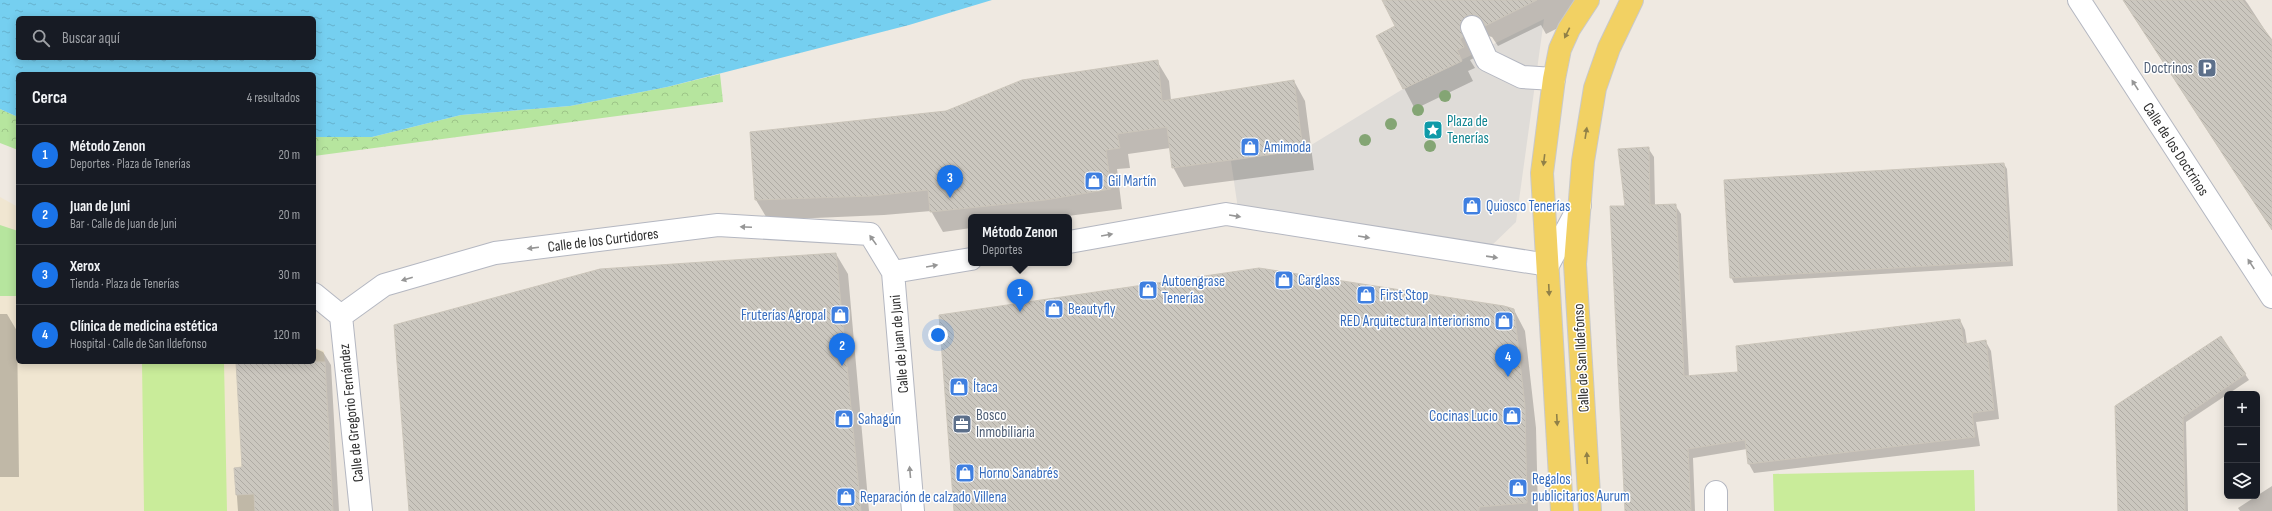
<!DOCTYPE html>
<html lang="es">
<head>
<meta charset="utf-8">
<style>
  body { margin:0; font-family:"Sofia Sans Condensed",sans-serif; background:#20242c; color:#f1f3f6 }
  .controls { position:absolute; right:12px; bottom:12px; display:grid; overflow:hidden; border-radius:6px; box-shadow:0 2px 10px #0003 }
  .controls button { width:36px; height:36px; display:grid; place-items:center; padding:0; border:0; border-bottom:1px solid #363941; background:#171b24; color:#f1f3f6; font:20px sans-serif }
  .you { position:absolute; left:938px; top:335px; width:14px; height:14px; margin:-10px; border:3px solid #fff; border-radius:50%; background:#1a73e8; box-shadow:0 0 0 6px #1a73e833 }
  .badge { display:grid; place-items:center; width:26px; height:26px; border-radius:50%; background:#1a73e8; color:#fff; font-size:13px; font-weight:700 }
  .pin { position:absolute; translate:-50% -33px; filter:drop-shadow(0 1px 2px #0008) }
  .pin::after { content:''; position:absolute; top:21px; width:14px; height:12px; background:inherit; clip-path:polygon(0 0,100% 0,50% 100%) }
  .popup { position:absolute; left:968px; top:214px; width:104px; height:52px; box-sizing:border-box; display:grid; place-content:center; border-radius:6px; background:#171b24; filter:drop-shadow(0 1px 3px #0005); font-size:13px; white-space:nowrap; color:#9ea1a6 }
  .popup b { font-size:15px; color:#f1f3f6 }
  .popup::after { content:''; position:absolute; left:50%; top:100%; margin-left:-8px; border:8px solid transparent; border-top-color:#171b24 }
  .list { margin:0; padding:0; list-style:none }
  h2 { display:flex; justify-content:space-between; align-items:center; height:52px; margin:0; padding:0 16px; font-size:17px }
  h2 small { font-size:13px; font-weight:400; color:#9ea1a6 }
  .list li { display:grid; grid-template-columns:26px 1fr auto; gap:12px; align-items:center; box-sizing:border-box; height:60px; padding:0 16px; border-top:1px solid #363941 }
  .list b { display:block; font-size:15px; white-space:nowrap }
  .list p { margin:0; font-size:13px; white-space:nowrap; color:#9ea1a6 }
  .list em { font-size:13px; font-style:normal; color:#9ea1a6 }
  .icon { flex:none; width:22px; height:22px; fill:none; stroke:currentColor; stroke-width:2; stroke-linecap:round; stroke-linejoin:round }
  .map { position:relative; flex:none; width:2272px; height:511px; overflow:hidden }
  .search { position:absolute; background:#171b24; box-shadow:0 2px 10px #0003; left:16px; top:16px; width:300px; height:44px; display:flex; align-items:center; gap:10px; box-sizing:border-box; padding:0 14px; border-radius:6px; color:#9ea1a6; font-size:15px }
  .panel { position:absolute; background:#171b24; box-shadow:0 2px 10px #0003; left:16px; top:72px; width:300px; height:292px; border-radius:6px }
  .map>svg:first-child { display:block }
  .education { fill:#f0e6d1 }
  .forest { fill:url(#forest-crowns) }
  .garden { fill:#b6e59e }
  .pitch { fill:#c9ec9a }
  .plaza { fill:#dfdcd8 }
  .water { fill:url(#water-ripples); fill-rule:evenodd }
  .shadow { fill:#0003 }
  .building { fill:url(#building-back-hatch); stroke:#cbc5ba }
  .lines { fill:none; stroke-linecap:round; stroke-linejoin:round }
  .minor-casing { stroke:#b4b7c1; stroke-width:24 }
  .major-casing { stroke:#c9c9c9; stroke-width:24 }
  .minor { stroke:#fff; stroke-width:22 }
  .major { stroke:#f2d163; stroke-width:22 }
  .tree { fill:#84a574 }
  .oneway { fill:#908048 }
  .oneway2 { fill:#969696 }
  .labels { text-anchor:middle; stroke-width:3; stroke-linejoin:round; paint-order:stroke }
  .service-label { font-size:15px; fill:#4e5e75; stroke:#fff; text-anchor:end }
  .culture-label { font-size:15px; fill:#0d838f; stroke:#fff; text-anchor:start }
  .shop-label { font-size:15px; fill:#366cbe; stroke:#fff; text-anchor:start }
  .street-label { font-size:15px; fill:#2e2e2e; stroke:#fff }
</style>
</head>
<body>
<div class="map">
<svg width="2272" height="511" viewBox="0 0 2272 511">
  <defs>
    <pattern id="forest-crowns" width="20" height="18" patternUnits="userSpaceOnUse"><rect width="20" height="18" fill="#b6e59e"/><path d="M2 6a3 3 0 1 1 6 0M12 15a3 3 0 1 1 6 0" fill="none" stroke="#9dc588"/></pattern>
    <pattern id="water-ripples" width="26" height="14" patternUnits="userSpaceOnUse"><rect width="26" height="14" fill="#75cff0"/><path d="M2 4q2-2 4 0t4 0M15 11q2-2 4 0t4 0" fill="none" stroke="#66b2ce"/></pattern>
    <pattern id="building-back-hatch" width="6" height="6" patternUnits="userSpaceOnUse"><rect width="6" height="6" fill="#cbc7bf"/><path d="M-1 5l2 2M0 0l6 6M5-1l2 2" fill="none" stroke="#afaba4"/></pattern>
  </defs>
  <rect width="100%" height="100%" fill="#efe9e1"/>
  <path class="education" d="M 0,197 L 18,207 L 18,362 L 314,362 L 314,347 L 324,351 L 333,511 L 0,511 Z"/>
  <path class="forest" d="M 720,74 L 723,102 L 314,156 L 314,137 L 372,137 L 461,115 L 570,106 L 667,87 Z
    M 0,109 L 18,117 L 18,150 L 0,143 Z"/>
  <path class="garden" d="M 0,225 L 18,231 L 18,296 L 0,296 Z"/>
  <path class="pitch" d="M 142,362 L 224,362 L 227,511 L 144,511 Z
    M 1974,470 L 1975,511 L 1774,511 L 1773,474 Z"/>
  <path class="plaza" d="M 1544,19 L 1516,222 L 1489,248 L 1238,209 L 1231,161 L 1303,150 L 1403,89 Z"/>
  <path class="water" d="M 0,0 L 992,0 L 909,25 L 667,87 L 570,106 L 461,115 L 372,137 L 314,137 L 314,74 L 18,74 L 18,117 L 0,109 ZM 18,18 L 314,18 L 314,58 L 18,58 Z"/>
  <path class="shadow" d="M 1383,0 L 1577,0 L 1562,26 L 1546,34 L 1541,25 L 1498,46 L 1492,37 L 1485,35 L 1474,58 L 1470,60 L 1475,68 L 1468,71 L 1473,81 L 1415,109 L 1404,88 L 1396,27 Z
    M 2123,0 L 2245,0 L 2248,4 L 2272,41 L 2272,230 Z
    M 1157,61 L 1169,81 L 1171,100 L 1294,81 L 1305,101 L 1314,170 L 1184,187 L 1173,167 L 1170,148 L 1128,154 L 1130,168 L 1117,169 L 1122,209 L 1060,217 L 971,217 L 971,228 L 943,232 L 931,211 L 884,215 L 768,220 L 756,200 L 751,133 L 946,111 Z
    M 1648,148 L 1654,157 L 1655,205 L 1675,205 L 1681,214 L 1689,377 L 1739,373 L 1960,320 L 1965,330 L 1967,344 L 1986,342 L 1991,351 L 1999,419 L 1976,422 L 1980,446 L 1754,473 L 1749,464 L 1747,449 L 1693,458 L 1695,511 L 1626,511 L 1626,207 Z
    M 2004,164 L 2007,169 L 2013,266 L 1734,283 L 1731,277 Z
    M 836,254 L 848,274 L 869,511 L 410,511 Z
    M 1514,310 L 1525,331 L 1536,428 L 1538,511 L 955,511 Z
    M 0,314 L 7,314 L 17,331 L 19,477 L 0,477 Z
    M 2221,338 L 2249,380 L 2186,422 L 2188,511 L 2119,511 Z
    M 314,348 L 323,352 L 331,365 L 339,511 L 238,511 L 235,469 L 243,468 L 237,362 L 314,362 Z
    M 2272,486 L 2272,511 L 2240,511 L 2238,508 Z"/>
  <path class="building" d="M 1382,0 L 1537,0 L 1485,26 L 1479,17 L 1473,15 L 1466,16 L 1462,20 L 1460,26 L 1463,37 L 1460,39 L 1464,47 L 1457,50 L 1462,61 L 1403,89 L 1376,36 L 1395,26 Z
    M 2123,0 L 2242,0 L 2272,40 L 2272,230 Z
    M 1158,60 L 1162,101 L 1294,80 L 1303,150 L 1172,168 L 1167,127 L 1117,134 L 1120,148 L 1106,150 L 1111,189 L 1045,200 L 930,212 L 928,190 L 872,196 L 755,200 L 750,132 L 946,111 L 1022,80 Z
    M 1649,147 L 1650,205 L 1676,204 L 1684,376 L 1738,372 L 1736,346 L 1960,319 L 1964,344 L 1986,340 L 1994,410 L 1972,413 L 1975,437 L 1748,464 L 1745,440 L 1688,449 L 1691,511 L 1625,511 L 1610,206 L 1625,206 L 1618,149 Z
    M 2004,163 L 2010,261 L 1730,278 L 1724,180 Z
    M 836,253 L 861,511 L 409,511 L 394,325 L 600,269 Z
    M 1259,268 L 1504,306 L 1514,309 L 1525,406 L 1527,503 L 1479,507 L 1479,511 L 954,511 L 939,315 Z
    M 2221,336 L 2246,374 L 2183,417 L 2185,511 L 2118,511 L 2115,406 Z
    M 236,362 L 325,362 L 333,511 L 255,511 L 254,494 L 236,495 L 234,468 L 242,467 Z"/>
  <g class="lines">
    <defs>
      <path id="minor" d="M 2079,0 L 2272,297
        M 1472,27 L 1487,60 L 1522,77 L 1554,79
        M 1069,242 L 1226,214 L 1548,265 L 1580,205
        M 893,272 L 971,259
        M 314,294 L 341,316
        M 341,316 L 384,285 L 495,253 L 718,225 L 870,234 L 893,272 L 913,511
        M 341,316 L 361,511
        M 1716,492 L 1716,511"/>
      <path id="major" d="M 1562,511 L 1542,173 L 1554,79 L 1560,49 L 1569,29 L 1588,0
        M 1590,511 L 1575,264 L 1583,161 L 1595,88 L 1609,48 L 1632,0"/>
    </defs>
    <use href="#minor" class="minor-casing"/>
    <use href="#major" class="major-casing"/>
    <use href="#minor" class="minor"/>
    <use href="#major" class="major"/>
  </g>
  <g class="tree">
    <circle cx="1445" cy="96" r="6"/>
    <circle cx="1418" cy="110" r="6"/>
    <circle cx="1391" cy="124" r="6"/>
    <circle cx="1365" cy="140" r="6"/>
    <circle cx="1430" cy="146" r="6"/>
  </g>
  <defs><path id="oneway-solid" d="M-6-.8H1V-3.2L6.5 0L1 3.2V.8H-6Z"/></defs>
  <g class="oneway">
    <use href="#oneway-solid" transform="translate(1567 33) rotate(116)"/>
    <use href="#oneway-solid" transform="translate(1586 133) rotate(-81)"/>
    <use href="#oneway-solid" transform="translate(1544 160) rotate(97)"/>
    <use href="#oneway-solid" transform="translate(1549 290) rotate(87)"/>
    <use href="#oneway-solid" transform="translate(1557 420) rotate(87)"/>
    <use href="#oneway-solid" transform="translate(1587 458) rotate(-93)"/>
  </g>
  <g class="oneway2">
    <use href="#oneway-solid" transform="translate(2135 85) rotate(-123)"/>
    <use href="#oneway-solid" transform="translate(1235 216) rotate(9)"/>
    <use href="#oneway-solid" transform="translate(746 227) rotate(-177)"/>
    <use href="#oneway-solid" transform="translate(1107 235) rotate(-10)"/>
    <use href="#oneway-solid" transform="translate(1364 237) rotate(9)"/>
    <use href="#oneway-solid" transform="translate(873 240) rotate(-125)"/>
    <use href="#oneway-solid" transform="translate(533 248) rotate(173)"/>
    <use href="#oneway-solid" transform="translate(1492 257) rotate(8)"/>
    <use href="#oneway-solid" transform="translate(2251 264) rotate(-123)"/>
    <use href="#oneway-solid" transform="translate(932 266) rotate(-10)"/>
    <use href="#oneway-solid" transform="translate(407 279) rotate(164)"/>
    <use href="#oneway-solid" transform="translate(910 472) rotate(-95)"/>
  </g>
  <defs>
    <symbol id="parking-square" viewBox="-11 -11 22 22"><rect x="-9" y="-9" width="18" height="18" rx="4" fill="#5c6f8a" stroke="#fff"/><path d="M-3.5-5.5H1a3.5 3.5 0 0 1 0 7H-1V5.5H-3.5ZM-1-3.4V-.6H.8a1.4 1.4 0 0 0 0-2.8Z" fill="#fff"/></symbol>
    <symbol id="sight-square" viewBox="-11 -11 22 22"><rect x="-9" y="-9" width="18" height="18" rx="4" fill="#0f9aa8" stroke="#fff"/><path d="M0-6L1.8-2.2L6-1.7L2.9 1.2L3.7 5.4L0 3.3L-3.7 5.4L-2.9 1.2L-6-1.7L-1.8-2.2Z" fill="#fff"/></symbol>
    <symbol id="shop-square" viewBox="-11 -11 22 22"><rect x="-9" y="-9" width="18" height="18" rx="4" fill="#3f7fe0" stroke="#fff"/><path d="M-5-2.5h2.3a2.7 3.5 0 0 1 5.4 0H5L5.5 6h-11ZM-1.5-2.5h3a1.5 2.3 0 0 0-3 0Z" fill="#fff"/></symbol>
    <symbol id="office-square" viewBox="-11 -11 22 22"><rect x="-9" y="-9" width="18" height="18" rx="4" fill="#5c6f8a" stroke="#fff"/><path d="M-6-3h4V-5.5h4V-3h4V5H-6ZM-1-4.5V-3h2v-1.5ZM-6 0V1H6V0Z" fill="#fff"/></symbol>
  </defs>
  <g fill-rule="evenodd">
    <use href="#parking-square" x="2196" y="57" width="22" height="22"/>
    <use href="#sight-square" x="1422" y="119" width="22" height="22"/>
    <use href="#shop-square" x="1239" y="136" width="22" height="22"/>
    <use href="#shop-square" x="1083" y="170" width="22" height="22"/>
    <use href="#shop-square" x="1461" y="195" width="22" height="22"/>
    <use href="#shop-square" x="1273" y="269" width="22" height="22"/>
    <use href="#shop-square" x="1137" y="279" width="22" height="22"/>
    <use href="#shop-square" x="1355" y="284" width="22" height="22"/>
    <use href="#shop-square" x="1043" y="298" width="22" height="22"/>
    <use href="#shop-square" x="829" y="304" width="22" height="22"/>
    <use href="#shop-square" x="1493" y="310" width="22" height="22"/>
    <use href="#shop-square" x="948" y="376" width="22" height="22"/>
    <use href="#shop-square" x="1501" y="405" width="22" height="22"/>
    <use href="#shop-square" x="833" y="408" width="22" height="22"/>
    <use href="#office-square" x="951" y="413" width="22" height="22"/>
    <use href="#shop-square" x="954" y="462" width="22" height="22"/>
    <use href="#shop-square" x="1507" y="477" width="22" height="22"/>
    <use href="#shop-square" x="835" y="486" width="22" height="22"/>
  </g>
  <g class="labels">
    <g class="service-label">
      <text x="2193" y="73">Doctrinos</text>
      <text x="976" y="420" text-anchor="start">Bosco<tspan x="976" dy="17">Inmobiliaria</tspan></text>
    </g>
    <g class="culture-label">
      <text x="1447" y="126">Plaza de<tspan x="1447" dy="17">Tenerías</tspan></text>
    </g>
    <g class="shop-label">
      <text x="1264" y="152">Amimoda</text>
      <text x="1108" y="186">Gil Martín</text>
      <text x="1486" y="211">Quiosco Tenerías</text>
      <text x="1298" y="285">Carglass</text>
      <text x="1162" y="286">Autoengrase<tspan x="1162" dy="17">Tenerías</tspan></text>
      <text x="1380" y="300">First Stop</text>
      <text x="1068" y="314">Beautyfly</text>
      <text x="826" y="320" text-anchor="end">Fruterías Agropal</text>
      <text x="1490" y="326" text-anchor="end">RED Arquitectura Interiorismo</text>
      <text x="973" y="392">Ítaca</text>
      <text x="1498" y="421" text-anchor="end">Cocinas Lucio</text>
      <text x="858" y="424">Sahagún</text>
      <text x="979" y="478">Horno Sanabrés</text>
      <text x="1532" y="484">Regalos<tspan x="1532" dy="17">publicitarios Aurum</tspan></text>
      <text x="860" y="502">Reparación de calzado Villena</text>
    </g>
    <g class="street-label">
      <text transform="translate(2176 149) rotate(57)" y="5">Calle de los Doctrinos</text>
      <text transform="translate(603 240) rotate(-7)" y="5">Calle de los Curtidores</text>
      <text transform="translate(899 344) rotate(-95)" y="5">Calle de Juan de Juni</text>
      <text transform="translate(1581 358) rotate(-93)" y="5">Calle de San Ildefonso</text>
      <text transform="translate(351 413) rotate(-96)" y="5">Calle de Gregorio Fernández</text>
    </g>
  </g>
</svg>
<div class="controls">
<button>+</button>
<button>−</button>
<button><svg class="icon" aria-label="layers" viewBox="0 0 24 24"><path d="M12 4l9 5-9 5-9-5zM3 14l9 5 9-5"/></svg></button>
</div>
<div class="you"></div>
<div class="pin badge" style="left:1020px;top:312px">1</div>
<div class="popup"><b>Método Zenon</b>Deportes</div>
<div class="pin badge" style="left:842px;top:366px">2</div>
<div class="pin badge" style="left:950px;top:198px">3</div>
<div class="pin badge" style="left:1508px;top:377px">4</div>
<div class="search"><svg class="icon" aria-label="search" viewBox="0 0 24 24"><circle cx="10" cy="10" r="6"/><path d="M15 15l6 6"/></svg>Buscar aquí</div>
<section class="panel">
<h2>Cerca<small>4 resultados</small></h2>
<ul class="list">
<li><span class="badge">1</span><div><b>Método Zenon</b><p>Deportes · Plaza de Tenerías</p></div><em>20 m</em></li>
<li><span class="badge">2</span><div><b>Juan de Juni</b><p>Bar · Calle de Juan de Juni</p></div><em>20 m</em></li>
<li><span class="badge">3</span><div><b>Xerox</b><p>Tienda · Plaza de Tenerías</p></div><em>30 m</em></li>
<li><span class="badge">4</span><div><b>Clínica de medicina estética</b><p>Hospital · Calle de San Ildefonso</p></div><em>120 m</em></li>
</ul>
</section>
</div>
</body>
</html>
